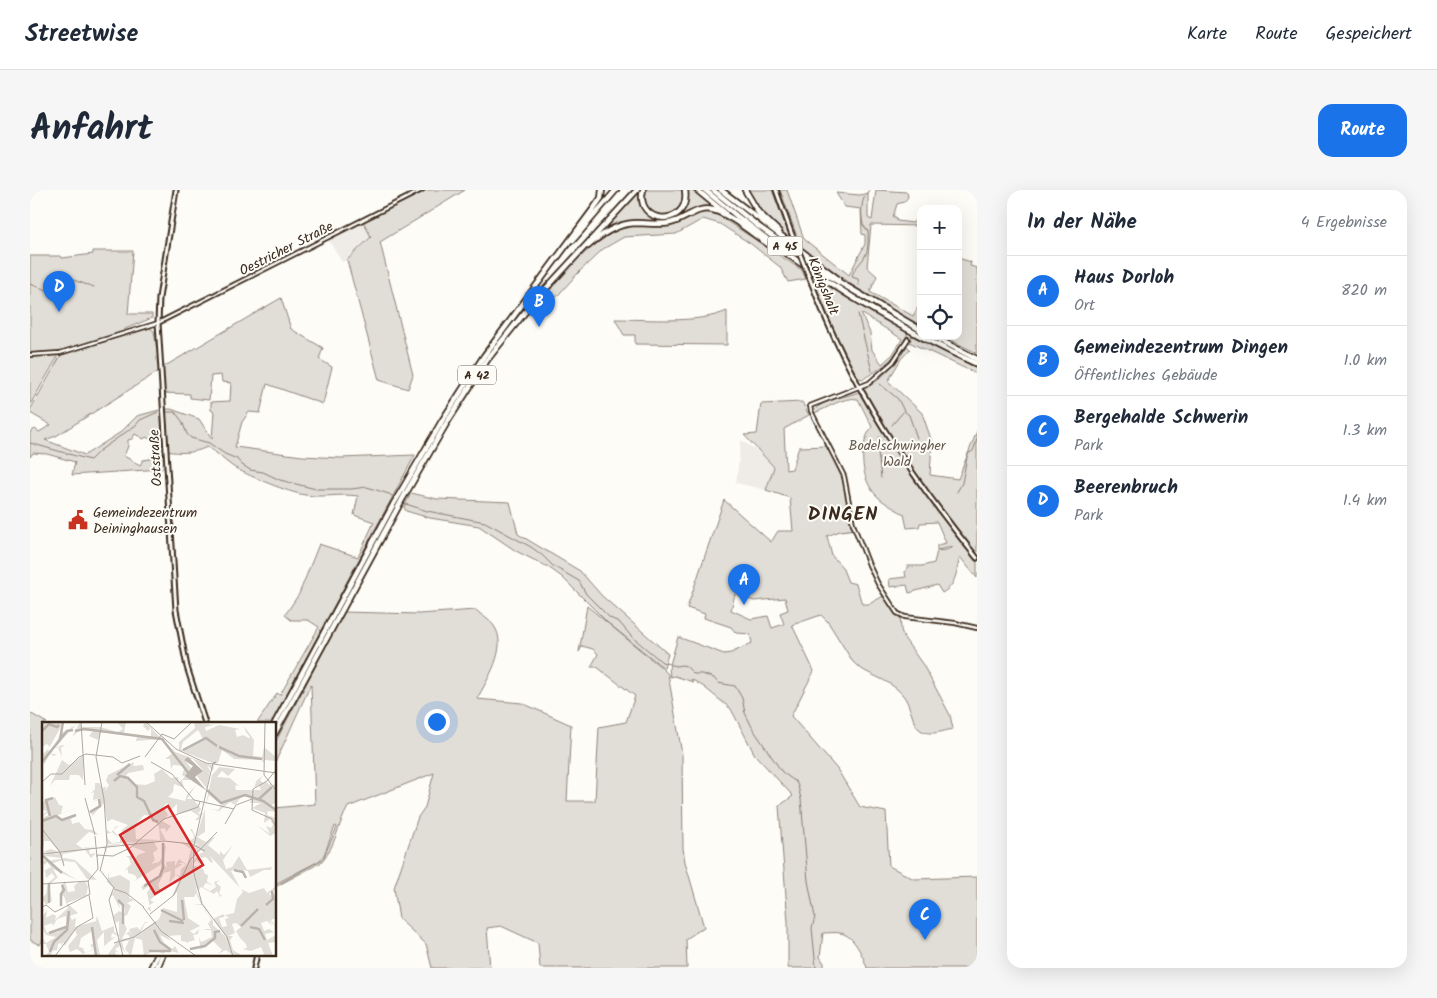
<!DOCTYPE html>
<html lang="de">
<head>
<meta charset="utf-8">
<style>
  body { margin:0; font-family:Kalam,sans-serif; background:#f6f6f7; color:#1f2937 }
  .controls { position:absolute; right:15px; top:15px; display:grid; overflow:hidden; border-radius:10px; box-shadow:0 5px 20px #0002 }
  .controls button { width:45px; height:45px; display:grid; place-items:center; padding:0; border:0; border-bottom:1px solid #e0e1e3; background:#fff; color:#1f2937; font:25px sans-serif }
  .you { position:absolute; left:406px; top:531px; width:18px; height:18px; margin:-12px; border:4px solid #fff; border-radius:50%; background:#1a73e8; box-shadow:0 0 0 8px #1a73e833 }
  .badge { display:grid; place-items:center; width:32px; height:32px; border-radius:50%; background:#1a73e8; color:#fff; font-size:16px; font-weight:700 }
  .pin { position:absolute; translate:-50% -41px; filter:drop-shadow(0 1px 2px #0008) }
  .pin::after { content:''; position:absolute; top:26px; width:18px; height:15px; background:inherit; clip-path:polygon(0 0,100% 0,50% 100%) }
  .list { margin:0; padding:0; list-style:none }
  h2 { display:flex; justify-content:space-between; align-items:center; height:65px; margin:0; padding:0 20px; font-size:21px }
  h2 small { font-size:16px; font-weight:400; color:#747a83 }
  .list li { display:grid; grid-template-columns:32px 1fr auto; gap:15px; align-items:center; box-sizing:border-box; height:70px; padding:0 20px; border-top:1px solid #e0e1e3 }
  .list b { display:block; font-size:19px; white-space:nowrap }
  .list p { margin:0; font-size:16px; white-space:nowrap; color:#747a83 }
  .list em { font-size:16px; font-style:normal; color:#747a83 }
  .icon { flex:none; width:28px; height:28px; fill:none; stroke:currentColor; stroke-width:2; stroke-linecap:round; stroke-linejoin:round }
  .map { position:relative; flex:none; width:947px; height:778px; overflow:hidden; border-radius:15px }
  header { display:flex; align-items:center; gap:30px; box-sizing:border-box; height:70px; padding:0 25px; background:#fff; border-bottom:1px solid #e0e1e3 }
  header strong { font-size:24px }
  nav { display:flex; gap:28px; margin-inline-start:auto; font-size:18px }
  .intro { display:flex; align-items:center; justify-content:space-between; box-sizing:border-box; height:120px; padding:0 30px }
  h1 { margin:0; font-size:35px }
  .button { padding:12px 22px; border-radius:15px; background:#1a73e8; color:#fff; font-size:18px; font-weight:700 }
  main { display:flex; gap:30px; padding:0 30px }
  aside { flex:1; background:#fff; border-radius:15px; box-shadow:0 5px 20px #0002 }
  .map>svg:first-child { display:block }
  .built { fill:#efece7 }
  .green { fill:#e1ded7; stroke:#8e847a; fill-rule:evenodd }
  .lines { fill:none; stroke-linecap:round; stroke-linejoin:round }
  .stream { stroke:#887d74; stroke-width:1 }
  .tertiary-casing { stroke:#3b2a1e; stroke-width:6 }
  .secondary-casing { stroke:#3b2a1e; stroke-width:7 }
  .motorway-casing { stroke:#3b2a1e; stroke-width:8 }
  .tertiary { stroke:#fdfcf7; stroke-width:2.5 }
  .secondary { stroke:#fdfcf7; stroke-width:3 }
  .motorway { stroke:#fdfcf7; stroke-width:4.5 }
  .secondary-bridge-casing { stroke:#3b2a1e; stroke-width:7; stroke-linecap:butt }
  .secondary-bridge { stroke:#fdfcf7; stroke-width:3 }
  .labels { text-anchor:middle; stroke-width:4; stroke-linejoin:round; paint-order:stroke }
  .shield { fill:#fdfcf7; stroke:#75695f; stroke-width:1 }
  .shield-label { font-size:12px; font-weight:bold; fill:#3b2a1e }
  .street-label { font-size:14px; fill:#3b2a1e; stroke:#fdfcf7 }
  .park-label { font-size:14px; fill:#64574c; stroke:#fdfcf7 }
  .poi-label { font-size:14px; fill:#3b2a1e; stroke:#fdfcf7; text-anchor:start }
  .district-label { font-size:19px; font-weight:bold; letter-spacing:1px; fill:#3b2a1e; stroke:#fdfcf7 }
  .inset-river { fill:none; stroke:#bbb4ad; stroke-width:2.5 }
  .inset-road { fill:none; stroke:#afa8a0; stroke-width:1 }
  .view { fill:#d62828; fill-opacity:0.15; stroke:#d62828; stroke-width:2.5 }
  .inset-edge { fill:none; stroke:#3b2a1e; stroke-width:2.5 }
</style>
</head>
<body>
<header>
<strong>Streetwise</strong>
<nav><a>Karte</a><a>Route</a><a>Gespeichert</a></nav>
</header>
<div class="intro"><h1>Anfahrt</h1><a class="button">Route</a></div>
<main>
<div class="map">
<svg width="947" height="778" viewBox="0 0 947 778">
  <rect width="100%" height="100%" fill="#fdfcf7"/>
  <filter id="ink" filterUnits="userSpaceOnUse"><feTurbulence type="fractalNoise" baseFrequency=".02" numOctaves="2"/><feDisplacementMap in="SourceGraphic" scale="10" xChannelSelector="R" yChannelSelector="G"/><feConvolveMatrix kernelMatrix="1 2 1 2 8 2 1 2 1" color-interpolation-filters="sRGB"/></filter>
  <g filter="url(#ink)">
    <path class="built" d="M 331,28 L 341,47 L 317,70 L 312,72 L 296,46 Z
      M 711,250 L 729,262 L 744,277 L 736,300 L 706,293 Z"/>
    <path class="green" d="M 397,0 L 435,0 L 350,52 L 383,185 L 378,199 L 349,190 L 317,70 L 341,47 L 333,31 Z
      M 611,0 L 663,0 L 688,20 L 686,24 L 772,80 L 776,89 L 758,92 L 750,77 L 721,54 L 690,34 L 673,29 L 646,44 L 594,47 L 573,59 L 549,82 L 521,113 L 513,107 L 544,72 L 576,45 L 563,49 Z
      M 718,0 L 742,0 L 761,50 C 745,36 725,20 718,0 Z
      M 750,0 L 757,0 L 774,49 L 819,85 L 835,54 L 835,45 L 832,44 L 831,19 L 815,17 L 806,3 L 830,5 L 838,3 L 838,28 L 842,30 L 846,0 L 877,2 L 878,7 L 874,12 L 867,14 L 863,27 L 866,27 L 867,31 L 883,33 L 887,27 L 891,30 L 891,36 L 841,35 L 837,77 L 847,86 L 840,102 L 883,126 L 891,112 L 891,135 L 880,130 L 825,97 L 772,60 Z
      M 63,61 L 103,61 L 98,124 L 122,124 L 122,128 L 95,139 L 93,142 L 51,155 L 28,161 L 23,164 L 27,165 L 27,168 L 0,215 L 0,167 L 17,165 L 0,166 L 0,66 L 31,66 L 32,68 L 63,64 Z
      M 928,68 L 941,72 L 940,76 L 947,78 L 947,163 L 912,146 L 928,146 Z
      M 781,85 L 878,143 C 865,169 858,174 833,189 L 828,188 L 810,155 ZM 831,123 L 872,149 L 863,164 L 852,174 L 842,160 L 840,143 Z
      M 251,108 L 261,139 L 293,158 L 289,169 L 302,177 L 293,214 L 237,194 L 230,223 L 219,222 L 212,232 L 205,257 L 272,266 L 311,268 L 385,265 L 241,533 L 227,533 L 247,503 L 250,505 L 289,437 L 278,430 L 261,430 L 255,425 L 269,404 L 289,354 L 328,367 L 344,332 L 324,325 L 328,306 C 308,303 290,309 270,304 C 253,300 216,285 202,276 C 193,270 187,262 177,257 C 163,264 150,263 134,261 L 134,256 L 116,247 L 114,249 L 105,244 L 102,249 L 98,250 L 98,256 L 94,266 L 110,275 L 113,270 L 120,269 L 125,259 L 134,263 L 135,277 L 131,279 L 42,285 L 45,272 L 17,264 L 3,263 L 0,267 L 0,242 L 5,239 L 9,242 L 21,235 L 0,223 L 0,220 L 31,165 L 120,138 L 124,141 L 130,179 ZM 129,181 L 132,203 L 160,204 L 160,208 L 179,210 L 181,186 L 191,185 L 192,192 L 201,193 L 200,211 L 181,212 L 181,220 L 184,222 L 182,249 L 169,229 L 141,219 L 133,219 L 107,226 L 91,242 L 55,265 L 15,250 L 26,246 Z
      M 697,121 L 697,155 L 605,154 L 605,145 L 594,145 L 585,129 C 617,129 668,134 697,121 Z
      M 882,146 L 947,178 L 947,184 L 879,152 Z
      M 877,156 L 880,159 L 871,169 L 858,191 L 892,223 L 902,252 L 900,285 L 928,289 L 947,241 L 947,388 L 930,367 C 926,381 927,395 912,403 L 907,395 L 879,403 L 877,395 L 860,397 L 859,389 L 876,387 L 875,382 L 878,376 L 892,376 L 904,373 L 907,361 L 916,360 L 923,357 L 921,356 L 917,358 L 907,360 L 907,355 L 916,353 L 907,332 L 890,333 L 889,337 L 877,338 L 874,324 C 862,317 847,310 840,297 C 830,280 830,252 842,237 L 828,209 C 813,206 797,219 784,223 L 784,220 C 794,210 810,208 823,204 C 846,197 865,175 877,156 Z
      M 772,212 L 779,225 L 754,239 L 756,280 L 762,279 L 769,257 L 798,256 L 814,293 L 817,293 L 826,339 L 810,341 L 797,346 L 802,366 L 812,377 L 818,392 L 826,394 L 832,414 L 839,414 L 857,404 L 870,423 L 871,440 L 874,448 L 893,475 L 910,506 L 920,525 L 923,539 C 912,541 899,547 889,539 C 882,533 881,514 872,504 C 857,487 836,486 823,472 L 798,432 L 791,425 L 762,435 L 784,481 L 761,526 L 807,579 L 830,617 L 856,622 L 859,676 L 884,689 L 947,687 L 947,778 L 837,778 C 833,766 824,745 810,743 C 805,742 799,743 793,743 L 790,767 L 794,773 L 794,778 L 758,778 L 758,732 L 749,616 L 763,606 L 725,565 L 701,519 L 674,497 L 661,489 L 663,492 L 645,486 L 640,487 L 639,478 L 648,447 L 694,464 L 701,463 L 722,453 L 720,444 L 706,443 L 701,437 L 674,428 L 675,424 L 657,418 L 694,310 L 741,352 L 748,341 L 763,341 L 760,308 L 736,300 L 744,277 L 714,245 L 727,244 L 731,214 ZM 705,404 L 724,411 L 755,408 L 758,420 L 750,423 L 754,434 L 742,438 L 738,426 L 721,429 L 701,420 Z
      M 381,303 L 407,309 L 480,312 L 488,344 L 550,381 L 572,406 L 638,464 L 634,478 L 578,433 L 532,387 L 518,377 L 486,361 L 449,336 L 400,328 L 376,321 L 374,317 Z
      M 557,416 L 632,478 L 638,484 L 652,564 L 653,658 L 655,672 L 674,737 L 656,749 L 657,778 L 510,778 L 508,753 L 471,736 L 457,738 L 460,778 L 402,778 L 396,754 L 369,729 L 364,698 L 388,627 L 395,617 L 404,583 L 318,617 C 308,634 305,657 292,672 L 245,697 L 245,696 L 293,669 L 307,637 L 305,636 L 294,665 L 289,671 L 245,694 L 245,618 L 285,614 L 281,494 L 245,573 L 245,553 L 314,422 L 389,424 L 446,420 C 451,425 460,430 464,436 C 479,457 457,490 447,509 L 492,513 L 541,535 L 537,611 L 565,611 L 569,537 L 596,532 L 605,506 L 567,477 L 561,477 L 568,464 L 563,459 L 552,456 L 549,462 Z
      M 0,523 L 17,533 L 14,533 L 14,747 L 10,755 L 0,750 Z"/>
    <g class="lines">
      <path class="stream" d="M 24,91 C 34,82 41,90 52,93 C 56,95 60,95 64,97
        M 0,94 L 16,100 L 22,94
        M 829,95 L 828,89 L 822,87 C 823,78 831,74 835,66 C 839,59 838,49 838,41 L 833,35 C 831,23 830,10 839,0
        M 828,124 L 842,181
        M 850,194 L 868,209 L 874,221 L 862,235
        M 874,221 L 879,225 L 887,248
        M 137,222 L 145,222 L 152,231 L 157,244 L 161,248 L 179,253 L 195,264 L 207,269 L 211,274 L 220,280 L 233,282 L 250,290 L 286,299 L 321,299 L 337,297 L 359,304 L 365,308
        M 849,247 L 848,262 L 851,288
        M 0,253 L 60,270 L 69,261 L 106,235 L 110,230 L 128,222
        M 927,302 L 932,293 L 937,267 L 939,263 L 943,261 L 947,249
        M 373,313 L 397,321 L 455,332 L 501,357 L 512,365 L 523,376 L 549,391 L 556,404 L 580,428 L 589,432 L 601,446 L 632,472 L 646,476 L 652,475 L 656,476 L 664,484 L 672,484 L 684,488 L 688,493 L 705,496 L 712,508 L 715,523 L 723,539 L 752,582 L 766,592 L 768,596 L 771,609 L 778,691 L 785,727 L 782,738 L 786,778"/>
      <defs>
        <path id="tertiary" d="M 878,149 L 863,172 L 839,193 L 780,216 L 781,221 L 814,286 L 823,334 L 839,375 L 848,394 L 867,423 L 875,427 L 925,433 L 947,438
          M 0,165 L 30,163 L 128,133 L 392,0"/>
        <path id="secondary" d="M 146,0 L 129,108 L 128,133 L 146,420 L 157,477 L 175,533
          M 746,0 L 761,42
          M 782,94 C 820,196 879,284 947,368
          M 224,778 L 227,764"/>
        <path id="motorway" d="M 613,0 C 604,35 661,39 655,0
          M 667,0 L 695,23
          M 675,0 C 758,70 849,129 947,174
          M 683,0 L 728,36 L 797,85 L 891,140
          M 691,0 L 808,89
          M 715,0 L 728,22 L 749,42
          M 543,50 L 586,0
          M 558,56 C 572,44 586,34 605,33 C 617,33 629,35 640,33 C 656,30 666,16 683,20 C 701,24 731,51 749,61
          M 902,146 L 947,169
          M 245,533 L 363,315 L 412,231 L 454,166 L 564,18 L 571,8 L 572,0
          M 245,543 L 373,308 L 416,234 L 457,170 L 499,117 L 607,0
          M 121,778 L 128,764
          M 127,778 L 133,764"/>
      </defs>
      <use href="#tertiary" class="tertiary-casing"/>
      <use href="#secondary" class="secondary-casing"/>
      <use href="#motorway" class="motorway-casing"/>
      <use href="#tertiary" class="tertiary"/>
      <use href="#secondary" class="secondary"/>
      <use href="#motorway" class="motorway"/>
      <defs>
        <path id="secondary-bridge" d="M 761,42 L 782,94"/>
      </defs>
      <use href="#secondary-bridge" class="secondary-bridge-casing"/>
      <use href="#secondary-bridge" class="secondary-bridge"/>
    </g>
  </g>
  <defs>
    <symbol id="civic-bare" viewBox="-9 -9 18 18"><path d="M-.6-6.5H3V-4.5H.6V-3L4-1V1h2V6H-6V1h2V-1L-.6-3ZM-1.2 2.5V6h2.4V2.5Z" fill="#c8321e" stroke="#fdfcf7" stroke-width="2.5" paint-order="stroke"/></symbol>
  </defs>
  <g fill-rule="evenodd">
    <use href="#civic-bare" x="34" y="316" width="28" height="28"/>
  </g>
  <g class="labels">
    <g class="shield">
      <rect x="737.5" y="46.5" width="35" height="19" rx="4"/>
      <rect x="428" y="175.5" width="38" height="19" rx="4"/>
    </g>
    <g class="shield-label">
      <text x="755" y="60">A 45</text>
      <text x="447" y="189">A 42</text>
    </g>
    <g class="street-label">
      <text transform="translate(256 58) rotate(-27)" y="5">Oestricher Straße</text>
      <text transform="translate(794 96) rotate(68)" y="5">Königshalt</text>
      <text transform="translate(125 268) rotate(-93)" y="5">Oststraße</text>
    </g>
    <g class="park-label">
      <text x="867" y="260">Bodelschwingher<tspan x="867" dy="16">Wald</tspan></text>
    </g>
    <g class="poi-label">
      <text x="63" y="327">Gemeindezentrum<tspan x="63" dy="16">Deininghausen</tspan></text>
    </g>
    <g class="district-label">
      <text x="813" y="330">DINGEN</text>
    </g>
  </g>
  <g transform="translate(12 532)">
    <rect width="234" height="234" fill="#fdfcf7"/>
    <path d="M 0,0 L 21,1 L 6,28 L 9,30 L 19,11 L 28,7 L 30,3 L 31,0 L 29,6 L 34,3 L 13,25 L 19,26 L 16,24 L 23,23 L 19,26 L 20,35 L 16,26 L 12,26 L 9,32 L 15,32 L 8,36 L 12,34 L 8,32 L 2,43 L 0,33 L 8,25 L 5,22 L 0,25 ZM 38,0 L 40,5 L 58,5 L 76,10 L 81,7 L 76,1 L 84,0 L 82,11 L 109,15 L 109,6 L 106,9 L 101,4 L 103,0 L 133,30 L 172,44 L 171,49 L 165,43 L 168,49 L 165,67 L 155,54 L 161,48 L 151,37 L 142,37 L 149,46 L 147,49 L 152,44 L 150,38 L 154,53 L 150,58 L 140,58 L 142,66 L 132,62 L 131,70 L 126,75 L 143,79 L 145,73 L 154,63 L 145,77 L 151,77 L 159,87 L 156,92 L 161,91 L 157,98 L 153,98 L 157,94 L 149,89 L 135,92 L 135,82 L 129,88 L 125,81 L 121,85 L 126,93 L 120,99 L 129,104 L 124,110 L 123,106 L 118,107 L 124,118 L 65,122 L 65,108 L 69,111 L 73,105 L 77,104 L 71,108 L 77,116 L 70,110 L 65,112 L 66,117 L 70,121 L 78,120 L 78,116 L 82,120 L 80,108 L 86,103 L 70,97 L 65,100 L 62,81 L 51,93 L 47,90 L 58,84 L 56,78 L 50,80 L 59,76 L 51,78 L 52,70 L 48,72 L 53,67 L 53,61 L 57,61 L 61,66 L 64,64 L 63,69 L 67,63 L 64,59 L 66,53 L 92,40 L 91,44 L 101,43 L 102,48 L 86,51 L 84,54 L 92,62 L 104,63 L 113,59 L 112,52 L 120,47 L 129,56 L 136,55 L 137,60 L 143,55 L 140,53 L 143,44 L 131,43 L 129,47 L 128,37 L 123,37 L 132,30 L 119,17 L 94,19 L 95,15 L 59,10 L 56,18 L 47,14 L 51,9 L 38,8 L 30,15 L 23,30 L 27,21 ZM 102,93 L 110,94 L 117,105 L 118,118 L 94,117 L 93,103 ZM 152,0 L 172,3 L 163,5 L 164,9 L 177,3 L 198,7 L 193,8 L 195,15 L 201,13 L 207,16 L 208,15 L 204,10 L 202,4 L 212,18 L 211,34 L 220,35 L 222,25 L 234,35 L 233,39 L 223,38 L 221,41 L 220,38 L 192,37 L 180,28 L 176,41 L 173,42 L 137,28 L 137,20 L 153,6 ZM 156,8 L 161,17 L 141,28 L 139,27 L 141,20 ZM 42,33 L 41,58 L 37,53 L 28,53 L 27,58 L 13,58 L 8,64 L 20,38 L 27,43 ZM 177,45 L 193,47 L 186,54 L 180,49 L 175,55 L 188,56 L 197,64 L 193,63 L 194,68 L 219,68 L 217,63 L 212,65 L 215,58 L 221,54 L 218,58 L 221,61 L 224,60 L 228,63 L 227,57 L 230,64 L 234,61 L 234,81 L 229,83 L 234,90 L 226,89 L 225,93 L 234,96 L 234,111 L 228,114 L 215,103 L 228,112 L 224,104 L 229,106 L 231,103 L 228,97 L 222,101 L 223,91 L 210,86 L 219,81 L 208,81 L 209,75 L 200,74 L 193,83 L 188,80 L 177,89 L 168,87 L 176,88 L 180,83 L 167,73 L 163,86 L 170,53 ZM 13,75 L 17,83 L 21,84 L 19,92 L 41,83 L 16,93 L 20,98 L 35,93 L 29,97 L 30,102 L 37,100 L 43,107 L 51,108 L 57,113 L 47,110 L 34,122 L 40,126 L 54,124 L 12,132 L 0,130 L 9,127 L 17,130 L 8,119 L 2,119 L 2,125 L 0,121 L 0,96 L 7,93 L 5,91 L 3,93 L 0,95 L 4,90 L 6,90 L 0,87 L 0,80 ZM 163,87 L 163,110 L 155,115 L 164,120 L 169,116 L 173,115 L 166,123 L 178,133 L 178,129 L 182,133 L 191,123 L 181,138 L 184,147 L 190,145 L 197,134 L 205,148 L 230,145 L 229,148 L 222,148 L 208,155 L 206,149 L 201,148 L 204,156 L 196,147 L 189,149 L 198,166 L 168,134 L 171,140 L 169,141 L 164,135 L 159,136 L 157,132 L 162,130 L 157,128 L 151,138 L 156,134 L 157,140 L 161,138 L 161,140 L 157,140 L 158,144 L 155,138 L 151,143 L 161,147 L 163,152 L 166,153 L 165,160 L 172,164 L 164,161 L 161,165 L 168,169 L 174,165 L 172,160 L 178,158 L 174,161 L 179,165 L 177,172 L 180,173 L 178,175 L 175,169 L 172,172 L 159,165 L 156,169 L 161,181 L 171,197 L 181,192 L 183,195 L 177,196 L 180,205 L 185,204 L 183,197 L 187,196 L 183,193 L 192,191 L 195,177 L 201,170 L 199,167 L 207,171 L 222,166 L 225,171 L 234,164 L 234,168 L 232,168 L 227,172 L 230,174 L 231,170 L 234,176 L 234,196 L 229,198 L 234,205 L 227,198 L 230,204 L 225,199 L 219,201 L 222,209 L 227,207 L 232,210 L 223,212 L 225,218 L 234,213 L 234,220 L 226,221 L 231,234 L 218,234 L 222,232 L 219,225 L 209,229 L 200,227 L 205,226 L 204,222 L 198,216 L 194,209 L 199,205 L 194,201 L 190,202 L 193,211 L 186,214 L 191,214 L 188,218 L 191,228 L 201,234 L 192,234 L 186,216 L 191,234 L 184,228 L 176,232 L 180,228 L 170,218 L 159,227 L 160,232 L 158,225 L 150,228 L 146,228 L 158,224 L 157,215 L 159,220 L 170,215 L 169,208 L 164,208 L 162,207 L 169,207 L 166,202 L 169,198 L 160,183 L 152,183 L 159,182 L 154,171 L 152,175 L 142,175 L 146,196 L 158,204 L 148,209 L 152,212 L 157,207 L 156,212 L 151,213 L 153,218 L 146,220 L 145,223 L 145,220 L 139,219 L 139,213 L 125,214 L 129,219 L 118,213 L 122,221 L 130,227 L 133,224 L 137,231 L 123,228 L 122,232 L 113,228 L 102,234 L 100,218 L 93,216 L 89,234 L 83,227 L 87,218 L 80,220 L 83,231 L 78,224 L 73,227 L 77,231 L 73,229 L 74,233 L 65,234 L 78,215 L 70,211 L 69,216 L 73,215 L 62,224 L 62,210 L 55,218 L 58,234 L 53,234 L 53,227 L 41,232 L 35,227 L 28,230 L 29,234 L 26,224 L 35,213 L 33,208 L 23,224 L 21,220 L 20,224 L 19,221 L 16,222 L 15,228 L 9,229 L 10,234 L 3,234 L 7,230 L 4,222 L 0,222 L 0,215 L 4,221 L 14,215 L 4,213 L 0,206 L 0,195 L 5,188 L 4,196 L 11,192 L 14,194 L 13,198 L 26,186 L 22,174 L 19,175 L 20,181 L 18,178 L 20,164 L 16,155 L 7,163 L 10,179 L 4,183 L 0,176 L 4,172 L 6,161 L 13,155 L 10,151 L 4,156 L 3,149 L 0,150 L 9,145 L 5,140 L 3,143 L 0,140 L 3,138 L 0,133 L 54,125 L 47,128 L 48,132 L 54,131 L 49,136 L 43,128 L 21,132 L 20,136 L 2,134 L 6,139 L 23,136 L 33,138 L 55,158 L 45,157 L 33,140 L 22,139 L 22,144 L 20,138 L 9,142 L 35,158 L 11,147 L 20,163 L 23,159 L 26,170 L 33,169 L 32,164 L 38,159 L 43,159 L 46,165 L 44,174 L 25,181 L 36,191 L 28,194 L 30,198 L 34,196 L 33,205 L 54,199 L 55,194 L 60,209 L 72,204 L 72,210 L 77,213 L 77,199 L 74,201 L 71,194 L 77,189 L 83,192 L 83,187 L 81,181 L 77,182 L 78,187 L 71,173 L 67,176 L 73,167 L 65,160 L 67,149 L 67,156 L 78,153 L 88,159 L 87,176 L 92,178 L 85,181 L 89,184 L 85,193 L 79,194 L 85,207 L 80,217 L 88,216 L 86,212 L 83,213 L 87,209 L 90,213 L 87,207 L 95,205 L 98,208 L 103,200 L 107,201 L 103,201 L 98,211 L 107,204 L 117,197 L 121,186 L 135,190 L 135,170 L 130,174 L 138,156 L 133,152 L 138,154 L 139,147 L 144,143 L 141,141 L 137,141 L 140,143 L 133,147 L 133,154 L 127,161 L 129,149 L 122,151 L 116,163 L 119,169 L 108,178 L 112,180 L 108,183 L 109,190 L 105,186 L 108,185 L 105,171 L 110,162 L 101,168 L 99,165 L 117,154 L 120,142 L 91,160 L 95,157 L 93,153 L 86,151 L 86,147 L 82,149 L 89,142 L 87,136 L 84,134 L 82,130 L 84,134 L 90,134 L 91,140 L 96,133 L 104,130 L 91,125 L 92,121 L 82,122 L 82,126 L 80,122 L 65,125 L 64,132 L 62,125 L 55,126 L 63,124 L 64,127 L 65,123 L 111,119 L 116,127 L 111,131 L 113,138 L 109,142 L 117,140 L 121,134 L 121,119 L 124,125 L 121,141 L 125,146 L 124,140 L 133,139 L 133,144 L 137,137 L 145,143 L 149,127 L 138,120 L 151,123 L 150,144 L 155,170 L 163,189 L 171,199 L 171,203 L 185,216 L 164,188 L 158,175 L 153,161 L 151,144 L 153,123 L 157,123 L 145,120 L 152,116 L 151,112 L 148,107 L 142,107 L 150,107 L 154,116 ZM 24,194 L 24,203 L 16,210 L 5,211 L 2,204 L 10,201 L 11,204 L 15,197 ZM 50,209 L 52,221 L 45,225 L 49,223 L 50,227 L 52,222 L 54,226 L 43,231 L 41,226 L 37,225 L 39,216 Z" fill="#e1ded7" fill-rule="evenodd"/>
    <path d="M 146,35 L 161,49 L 153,55 L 165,69 L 143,54 L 151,44 L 142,38 Z" fill="#bbb4ad"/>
    <path class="inset-river" d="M 0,9 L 7,2 L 15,5 L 17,3M 33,9 L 42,7 L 120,17 L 148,53M 13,24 L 18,18 L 21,0M 177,25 L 197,34 L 220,37M 141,28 L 164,16 L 175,24M 0,40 L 25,9 L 31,8M 75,53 L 88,42M 72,59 L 78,54 L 86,56 L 95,65 L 95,75 L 102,79 L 111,98 L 116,100M 165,68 L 179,81 L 203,73 L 221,79 L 234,88M 217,77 L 230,65M 48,90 L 58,84 L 57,77M 8,94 L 4,78 L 11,76M 0,99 L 14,94 L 20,98 L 34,93M 1,134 L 20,151M 192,148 L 201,150 L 204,156M 102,164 L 118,154 L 121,146 L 121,121M 76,178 L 81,183 L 81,202M 140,178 L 142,198M 7,181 L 7,162M 224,183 L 231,177 L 230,169M 19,184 L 19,172 L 22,168 L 20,163M 119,188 L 141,199M 127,199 L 142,201M 199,204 L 216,187M 50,205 L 54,234M 208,205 L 217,207 L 223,218M 112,208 L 118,220 L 129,228M 7,211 L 24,205M 148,227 L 163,224 L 173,216 L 173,210 L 178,209M 107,229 L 129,229M 8,230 L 12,220 L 25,208 L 27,189"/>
    <path class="inset-road" d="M 39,0 L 43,63M 104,0 L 134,27 L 164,41 L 234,51M 223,0 L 222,53 L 234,68M 103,35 L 120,12 L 132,17 L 150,0M 109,40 L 130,52 L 152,78 L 192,87M 171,42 L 174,40 L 171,41 L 152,123 L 151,148 L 160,182 L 185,215 L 191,234M 0,60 L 9,52 L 20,52 L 37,35 L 44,32 L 71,35 L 80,41 L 98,34M 43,76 L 53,113M 210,88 L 211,67 L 225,59 L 234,48M 210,88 L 230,97 L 234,105M 183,102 L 194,83 L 210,77M 0,107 L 18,130 L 22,144M 53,114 L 55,135M 0,132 L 122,119 L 150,122 L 163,129M 55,133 L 71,134 L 88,126 L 122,97 L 156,85 L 158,80M 58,148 L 72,166M 58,149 L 65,122 L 62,77 L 54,35 L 60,0M 0,162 L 47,159M 72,165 L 67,178 L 81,234M 72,167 L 84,171 L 102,185M 0,185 L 4,183 L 13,190 L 48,172 L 46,159 L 56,147 L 55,133M 101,185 L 119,209 L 154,234M 108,192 L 132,173 L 148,138 L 175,110M 72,221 L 92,215 L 114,200M 13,234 L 35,205 L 51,196 L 47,173"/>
    <path class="view" d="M 126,84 L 161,143 L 113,172 L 78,113 Z"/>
    <rect width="234" height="234" class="inset-edge"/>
  </g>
</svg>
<div class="controls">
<button>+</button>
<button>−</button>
<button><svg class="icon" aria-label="locate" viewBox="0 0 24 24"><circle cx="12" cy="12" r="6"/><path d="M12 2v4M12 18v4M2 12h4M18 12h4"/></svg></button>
</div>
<div class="you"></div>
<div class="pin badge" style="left:714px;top:415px">A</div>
<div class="pin badge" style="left:509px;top:137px">B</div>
<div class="pin badge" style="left:895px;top:750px">C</div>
<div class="pin badge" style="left:29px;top:122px">D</div>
</div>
<aside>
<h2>In der Nähe<small>4 Ergebnisse</small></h2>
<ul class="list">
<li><span class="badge">A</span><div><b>Haus Dorloh</b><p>Ort</p></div><em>820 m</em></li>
<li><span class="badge">B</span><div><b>Gemeindezentrum Dingen</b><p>Öffentliches Gebäude</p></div><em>1.0 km</em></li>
<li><span class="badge">C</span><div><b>Bergehalde Schwerin</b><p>Park</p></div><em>1.3 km</em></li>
<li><span class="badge">D</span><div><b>Beerenbruch</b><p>Park</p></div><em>1.4 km</em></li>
</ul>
</aside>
</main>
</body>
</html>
